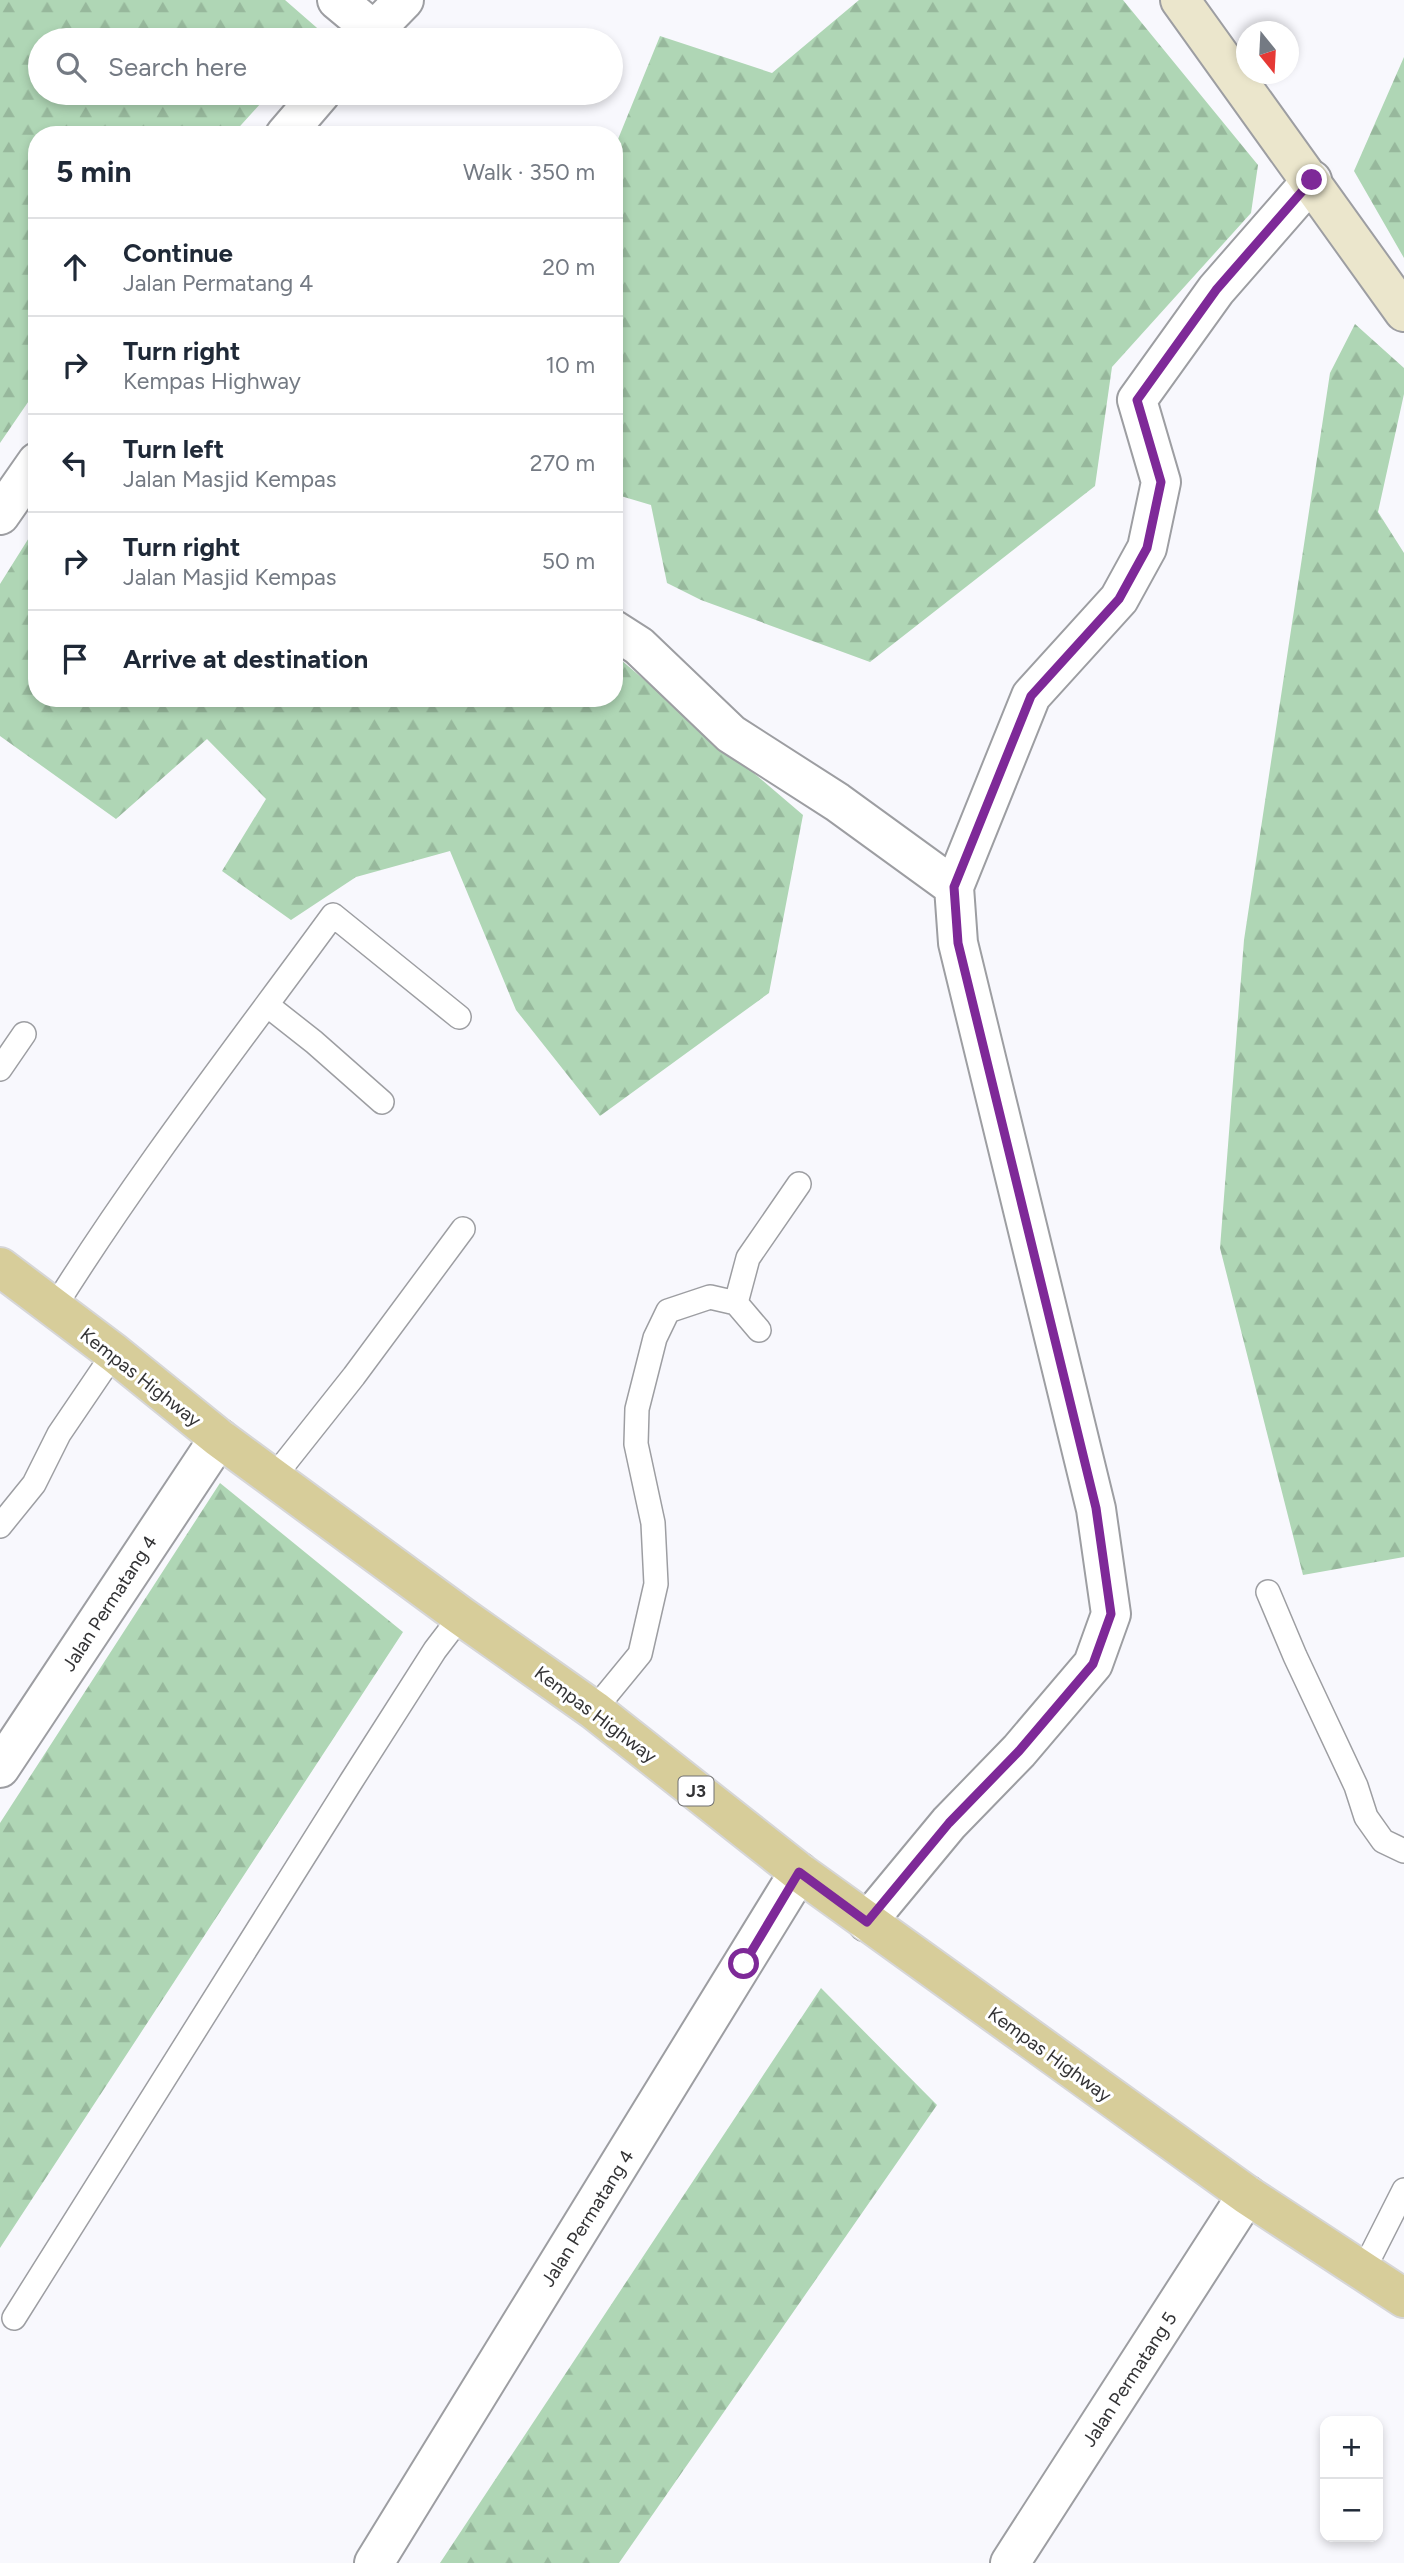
<!DOCTYPE html>
<html lang="en">
<head>
<meta charset="utf-8">
<style>
  body { margin:0; font-family:Figtree,sans-serif; background:#f2f2f3; color:#1f2937 }
  .controls { position:absolute; right:21px; bottom:21px; display:grid; overflow:hidden; border-radius:14px; box-shadow:0 4px 10px #0003 }
  .controls button { width:63px; height:63px; display:grid; place-items:center; padding:0; border:0; border-bottom:2px solid #e0e1e3; background:#fff; color:#1f2937; font:35px sans-serif }
  .compass { position:absolute; left:1236px; top:21px; width:63px; height:63px; border-radius:50%; background:#fff; box-shadow:0 4px 10px #0003; rotate:162deg }
  .stop { position:absolute; width:21px; height:21px; margin:-16px; border:5px solid #7e2998; border-radius:50%; background:#fff }
  .stop.end { background:#7e2998; border-color:#fff; box-shadow:0 2px 7px #0008 }
  .list { margin:0; padding:0; list-style:none }
  h2 { display:flex; justify-content:space-between; align-items:center; height:91px; margin:0; padding:0 28px; font-size:30px }
  h2 small { font-size:23px; font-weight:400; color:#747a83 }
  .list li { display:grid; grid-template-columns:46px 1fr auto; gap:21px; align-items:center; box-sizing:border-box; height:98px; padding:0 28px; border-top:2px solid #e0e1e3 }
  .list b { display:block; font-size:26px; white-space:nowrap }
  .list p { margin:0; font-size:23px; white-space:nowrap; color:#747a83 }
  .list em { font-size:23px; font-style:normal; color:#747a83 }
  .icon { flex:none; width:38px; height:38px; fill:none; stroke:currentColor; stroke-width:2; stroke-linecap:round; stroke-linejoin:round }
  .map { position:relative; flex:none; width:1404px; height:2563px; overflow:hidden }
  .search { position:absolute; background:#fff; box-shadow:0 4px 10px #0003; left:28px; top:28px; width:595px; height:77px; display:flex; align-items:center; gap:18px; box-sizing:border-box; padding:0 24px; border-radius:38px; color:#747a83; font-size:26px }
  .panel { position:absolute; background:#fff; box-shadow:0 4px 10px #0003; left:28px; top:126px; width:595px; height:581px; border-radius:28px }
  .map>svg:first-child { display:block }
  .forest { fill:url(#forest-firs) }
  .lines { fill:none; stroke-linecap:round; stroke-linejoin:round }
  .lane-casing { stroke:#9d9ea2; stroke-width:26 }
  .street-casing { stroke:#9d9ea2; stroke-width:42 }
  .secondary-casing { stroke:#9d9ea2; stroke-width:42 }
  .primary-casing { stroke:#d6d6d7; stroke-width:42 }
  .lane { stroke:#fff; stroke-width:23 }
  .street { stroke:#fff; stroke-width:38 }
  .secondary { stroke:#ebe6cc; stroke-width:38 }
  .primary { stroke:#d7cd9a; stroke-width:38 }
  .route { stroke:#7e2998; stroke-width:9 }
  .labels { text-anchor:middle; stroke-width:6; stroke-linejoin:round; paint-order:stroke }
  .shield { fill:#fff; stroke:#707072; stroke-width:2 }
  .shield-label { font-size:18px; font-weight:bold; fill:#333335 }
  .street-label { font-size:19px; fill:#333335; stroke:#fff }
</style>
</head>
<body>
<div class="map">
<svg width="1404" height="2563" viewBox="0 0 1404 2563">
  <defs>
    <pattern id="forest-firs" width="22" height="20" patternUnits="userSpaceOnUse" patternTransform="scale(1.75)"><rect width="22" height="20" fill="#afd6b5"/><path d="M5 1l3.5 6h-7zM16 11l3.5 6h-7z" fill="#97b89c"/></pattern>
  </defs>
  <rect width="100%" height="100%" fill="#f8f8fd"/>
  <path class="forest" d="M 0,0 L 285,0 L 324,34 L 318,40 L 40,40 L 40,93 L 270,93 L 232,135 L 37,135 L 37,389 L 0,443 Z
    M 859,0 L 1123,0 L 1258,165 L 1251,213 L 1112,367 L 1095,486 L 870,662 L 701,600 L 667,583 L 651,505 L 614,494 L 614,149 L 660,36 L 772,73 Z
    M 1404,57 L 1404,258 L 1354,171 Z
    M 1355,324 L 1404,368 L 1404,394 L 1378,512 L 1404,553 L 1404,1557 L 1303,1575 L 1220,1248 L 1244,940 L 1330,373 Z
    M 37,525 L 37,698 L 614,698 L 614,654 L 803,815 L 769,993 L 600,1116 L 516,1010 L 450,851 L 356,877 L 291,920 L 222,871 L 266,799 L 207,739 L 116,819 L 0,736 L 0,584 Z
    M 220,1483 L 403,1632 L 0,2248 L 0,1823 Z
    M 821,1988 L 937,2105 L 619,2563 L 440,2563 Z"/>
  <g class="lines">
    <defs>
      <path id="lane" d="M 267,1005 L 314,1042 L 382,1102
        M 0,1069 L 24,1034
        M 54,1308 C 139,1172 238,1045 333,915 L 459,1017
        M 759,1330 L 736,1303 L 748,1258 L 799,1184
        M 273,1478 L 354,1376 L 463,1229
        M 0,1526 L 34,1484 L 59,1434 L 114,1353
        M 1268,1592 L 1295,1656 L 1356,1786 L 1366,1817 L 1383,1841 L 1404,1851
        M 594,1710 L 640,1654 L 656,1584 L 653,1523 L 636,1444 L 637,1409 L 655,1338 L 668,1311 L 710,1297 L 736,1303
        M 1363,2271 L 1404,2190
        M 14,2318 L 352,1780 L 435,1650 L 461,1616"/>
      <path id="street" d="M 337,0 L 373,30
        M 365,40 L 404,0
        M 285,135 L 321,93
        M 0,515 L 37,462
        M 614,630 L 639,646 L 731,734 L 837,802 L 954,887
        M 0,1768 L 219,1438
        M 867,1922 L 949,1823 L 1019,1751 L 1093,1664 L 1111,1614 L 1096,1509 L 958,943 L 954,887 L 1031,696 L 1119,599 L 1147,548 L 1161,482 L 1137,400 L 1216,290 L 1312,180
        M 374,2563 L 799,1872
        M 1010,2563 L 1247,2195"/>
      <path id="secondary" d="M 1180,0 L 1404,312"/>
      <path id="primary" d="M 0,1267 L 114,1353 L 219,1438 L 461,1616 L 594,1710 L 799,1872 L 1247,2195 L 1404,2298"/>
    </defs>
    <use href="#lane" class="lane-casing"/>
    <use href="#street" class="street-casing"/>
    <use href="#secondary" class="secondary-casing"/>
    <use href="#primary" class="primary-casing"/>
    <use href="#lane" class="lane"/>
    <use href="#street" class="street"/>
    <use href="#secondary" class="secondary"/>
    <use href="#primary" class="primary"/>
  </g>
  <g class="lines">
    <path class="route" d="M 744,1964 L 799,1872 L 867,1922 L 949,1823 L 1019,1751 L 1093,1664 L 1111,1614 L 1096,1508 L 958,943 L 954,887 L 1031,696 L 1119,599 L 1147,548 L 1161,482 L 1137,400 L 1216,290 L 1312,180"/>
  </g>
  <g class="labels">
    <rect class="shield" x="678.5" y="1776.5" width="35" height="29" rx="5"/>
    <g class="shield-label">
      <text x="696" y="1797">J3</text>
    </g>
    <g class="street-label">
      <text transform="translate(141 1377) rotate(38)" y="7">Kempas Highway</text>
      <text transform="translate(109 1603) rotate(-57)" y="7">Jalan Permatang 4</text>
      <text transform="translate(596 1714) rotate(37)" y="7">Kempas Highway</text>
      <text transform="translate(1050 2054) rotate(36)" y="7">Kempas Highway</text>
      <text transform="translate(587 2218) rotate(-58)" y="7">Jalan Permatang 4</text>
      <text transform="translate(1129 2379) rotate(-57)" y="7">Jalan Permatang 5</text>
    </g>
  </g>
</svg>
<div class="controls">
<button>+</button>
<button>−</button>
</div>
<svg class="compass" viewBox="-18 -18 36 36"><path d="M0-13l5 13h-10z" fill="#e53935"/><path d="M0 13l5-13h-10z" fill="#747a83"/></svg>
<div class="stop" style="left:744px;top:1964px"></div>
<div class="stop end" style="left:1312px;top:180px"></div>
<div class="search"><svg class="icon" aria-label="search" viewBox="0 0 24 24"><circle cx="10" cy="10" r="6"/><path d="M15 15l6 6"/></svg>Search here</div>
<section class="panel">
<h2>5 min<small>Walk · 350 m</small></h2>
<ul class="list">
<li><svg class="icon" aria-label="ahead" viewBox="0 0 24 24"><path d="M12 20V5M6 11l6-6 6 6"/></svg><div><b>Continue</b><p>Jalan Permatang 4</p></div><em>20 m</em></li>
<li><svg class="icon" aria-label="right" viewBox="0 0 24 24"><path d="M7 20v-9h11M14 6l5 5-5 5"/></svg><div><b>Turn right</b><p>Kempas Highway</p></div><em>10 m</em></li>
<li><svg class="icon" aria-label="left" viewBox="0 0 24 24"><path d="M17 20v-9H6M10 6l-5 5 5 5"/></svg><div><b>Turn left</b><p>Jalan Masjid Kempas</p></div><em>270 m</em></li>
<li><svg class="icon" aria-label="right" viewBox="0 0 24 24"><path d="M7 20v-9h11M14 6l5 5-5 5"/></svg><div><b>Turn right</b><p>Jalan Masjid Kempas</p></div><em>50 m</em></li>
<li><svg class="icon" aria-label="arrive" viewBox="0 0 24 24"><path d="M6 21V4h12l-3 4 3 4H6"/></svg><div><b>Arrive at destination</b></div></li>
</ul>
</section>
</div>
</body>
</html>
